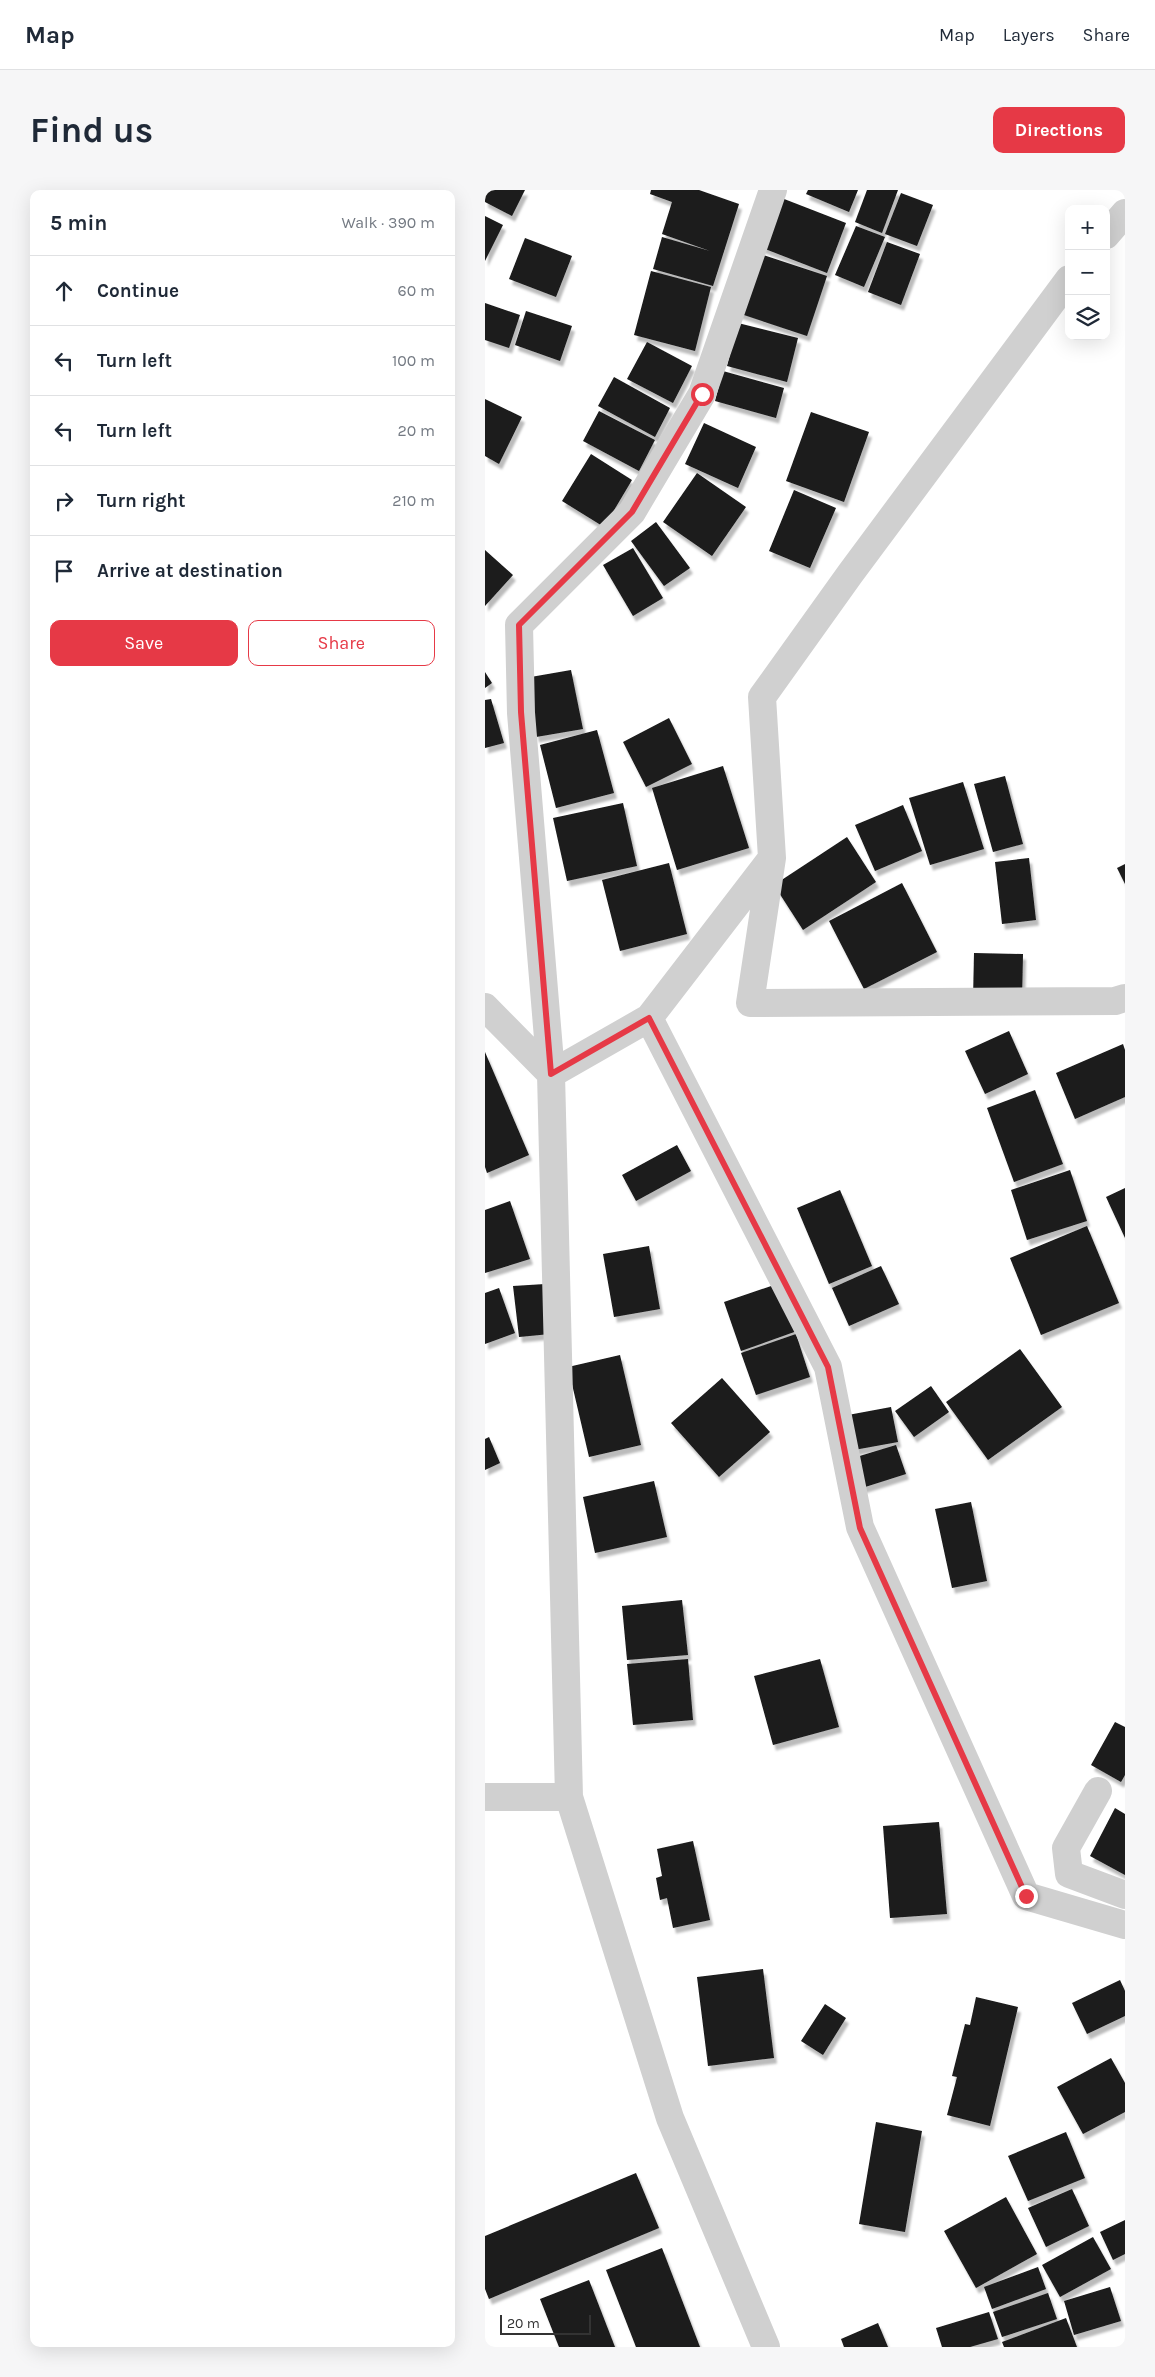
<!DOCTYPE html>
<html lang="en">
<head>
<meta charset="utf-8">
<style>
  body { margin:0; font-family:Karla,sans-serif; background:#f6f6f7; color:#1f2937 }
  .controls { position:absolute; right:15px; top:15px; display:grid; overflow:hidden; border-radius:10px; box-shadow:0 5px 20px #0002 }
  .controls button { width:45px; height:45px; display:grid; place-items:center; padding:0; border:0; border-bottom:1px solid #e0e1e3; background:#fff; color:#1f2937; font:25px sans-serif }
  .scale { position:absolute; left:15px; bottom:12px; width:91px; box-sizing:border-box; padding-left:5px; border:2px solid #333; border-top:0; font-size:14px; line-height:18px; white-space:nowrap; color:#333; -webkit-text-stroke:4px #fff; paint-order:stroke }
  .stop { position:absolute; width:15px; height:15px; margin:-11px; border:4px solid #e63946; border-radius:50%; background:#fff }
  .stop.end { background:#e63946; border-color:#fff; box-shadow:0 1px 5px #0008 }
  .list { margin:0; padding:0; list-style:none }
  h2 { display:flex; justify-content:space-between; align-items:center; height:65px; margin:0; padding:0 20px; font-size:21px }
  h2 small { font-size:16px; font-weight:400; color:#747a83 }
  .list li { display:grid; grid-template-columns:32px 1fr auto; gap:15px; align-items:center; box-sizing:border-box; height:70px; padding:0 20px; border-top:1px solid #e0e1e3 }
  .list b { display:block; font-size:19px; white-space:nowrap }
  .list em { font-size:16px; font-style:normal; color:#747a83 }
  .actions { display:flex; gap:10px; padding:15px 20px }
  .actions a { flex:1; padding:11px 0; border:1px solid #e63946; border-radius:10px; text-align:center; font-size:18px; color:#e63946 }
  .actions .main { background:#e63946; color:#fff }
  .icon { flex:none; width:28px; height:28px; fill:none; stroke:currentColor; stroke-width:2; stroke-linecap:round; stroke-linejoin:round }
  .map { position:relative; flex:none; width:640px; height:2157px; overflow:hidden; border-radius:10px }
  header { display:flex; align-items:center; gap:30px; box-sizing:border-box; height:70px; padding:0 25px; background:#fff; border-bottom:1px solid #e0e1e3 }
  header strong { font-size:24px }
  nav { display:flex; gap:28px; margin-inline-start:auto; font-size:18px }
  .intro { display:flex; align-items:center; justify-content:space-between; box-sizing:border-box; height:120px; padding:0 30px }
  h1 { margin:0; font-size:35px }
  .button { padding:12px 22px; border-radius:10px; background:#e63946; color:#fff; font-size:18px; font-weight:700 }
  main { display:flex; gap:30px; padding:0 30px }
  aside { flex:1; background:#fff; border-radius:10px; box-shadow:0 5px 20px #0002 }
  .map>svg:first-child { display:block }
  .building { fill:#1a1a1a; filter:url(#shadow) }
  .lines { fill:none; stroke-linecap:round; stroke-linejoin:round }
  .street { stroke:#d0d0d0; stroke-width:28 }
  .route { stroke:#e63946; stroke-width:6 }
</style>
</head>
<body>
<header>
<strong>Map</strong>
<nav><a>Map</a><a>Layers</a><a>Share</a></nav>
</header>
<div class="intro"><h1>Find us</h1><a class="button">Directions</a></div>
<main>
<aside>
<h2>5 min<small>Walk · 390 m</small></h2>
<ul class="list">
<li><svg class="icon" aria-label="ahead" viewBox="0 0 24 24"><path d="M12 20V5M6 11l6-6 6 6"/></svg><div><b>Continue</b></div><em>60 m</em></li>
<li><svg class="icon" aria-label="left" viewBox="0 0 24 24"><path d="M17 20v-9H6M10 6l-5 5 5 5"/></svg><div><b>Turn left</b></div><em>100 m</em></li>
<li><svg class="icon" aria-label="left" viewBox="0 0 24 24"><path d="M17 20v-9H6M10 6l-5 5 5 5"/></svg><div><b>Turn left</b></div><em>20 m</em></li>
<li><svg class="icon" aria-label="right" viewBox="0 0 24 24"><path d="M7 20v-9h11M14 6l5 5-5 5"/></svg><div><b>Turn right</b></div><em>210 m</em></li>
<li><svg class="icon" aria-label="arrive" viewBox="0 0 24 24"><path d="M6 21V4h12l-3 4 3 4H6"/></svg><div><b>Arrive at destination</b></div></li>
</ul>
<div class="actions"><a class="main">Save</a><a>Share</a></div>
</aside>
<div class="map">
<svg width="640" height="2157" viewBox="0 0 640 2157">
  <defs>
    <filter id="shadow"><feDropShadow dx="3" dy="5.5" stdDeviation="1" flood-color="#0004"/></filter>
  </defs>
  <rect width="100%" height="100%" fill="#fff"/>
  <path class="building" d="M 0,0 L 40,0 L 27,26 L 0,12 Z
    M 166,0 L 214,0 L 254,14 L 228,96 L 168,79 L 177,47 L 225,61 L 177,44 L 187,12 L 165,4 Z
    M 323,0 L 373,0 L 364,22 L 321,4 Z
    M 382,0 L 413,0 L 397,43 L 370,32 Z
    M 416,3 L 448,15 L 432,56 L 400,44 Z
    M 294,7 L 361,33 L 342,83 L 275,57 Z
    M 0,26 L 18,35 L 0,71 Z
    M 371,36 L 400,47 L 379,97 L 350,85 Z
    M 40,48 L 87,66 L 71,107 L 24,89 Z
    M 402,52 L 435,64 L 416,115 L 383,102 Z
    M 269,62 L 342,86 L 322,146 L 250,122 Z
    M 166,81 L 226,97 L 210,161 L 149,145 Z
    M 0,113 L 35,125 L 24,158 L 0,150 Z
    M 41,121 L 87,136 L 75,171 L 30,155 Z
    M 253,133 L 313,148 L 302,192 L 242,176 Z
    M 162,152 L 207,176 L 188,213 L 142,189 Z
    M 238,181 L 299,198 L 291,228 L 230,211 Z
    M 129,187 L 185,218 L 170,247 L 113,216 Z
    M 0,209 L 37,227 L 14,274 L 0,266 Z
    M 114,221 L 170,250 L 154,281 L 98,251 Z
    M 326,222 L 384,242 L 359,312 L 301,291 Z
    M 219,233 L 271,257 L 253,298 L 200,274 Z
    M 106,264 L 147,290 L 119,337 L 77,311 Z
    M 212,283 L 261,317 L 227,366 L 178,332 Z
    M 309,300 L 351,318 L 325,378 L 284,361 Z
    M 171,332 L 205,378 L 179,396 L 146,351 Z
    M 148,358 L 178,408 L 148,426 L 118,375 Z
    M 0,360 L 28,385 L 0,416 Z
    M 86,480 L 98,539 L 51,547 L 40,488 Z
    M 0,482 L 7,493 L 0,498 Z
    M 6,509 L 19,553 L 0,558 L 0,510 Z
    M 184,528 L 207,574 L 161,597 L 138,552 Z
    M 112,540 L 129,603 L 71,618 L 55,555 Z
    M 238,576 L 264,658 L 192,680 L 167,598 Z
    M 520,586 L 538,654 L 508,662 L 489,594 Z
    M 478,592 L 499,659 L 445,675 L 424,608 Z
    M 138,613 L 152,676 L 82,691 L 68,628 Z
    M 418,615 L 437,661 L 390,681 L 370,635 Z
    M 362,647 L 391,692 L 318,740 L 289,695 Z
    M 544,668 L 551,730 L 517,734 L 510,672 Z
    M 184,673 L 202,744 L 135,761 L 117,690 Z
    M 640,674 L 640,694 L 632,678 Z
    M 417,693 L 452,762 L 379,799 L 344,731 Z
    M 489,763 L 538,764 L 537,810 L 488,809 Z
    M 524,841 L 543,884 L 500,904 L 480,861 Z
    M 638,854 L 640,860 L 640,907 L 590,929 L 571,883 Z
    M 0,862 L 44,965 L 2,983 L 0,977 Z
    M 550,900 L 578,974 L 529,992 L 502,918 Z
    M 192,955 L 206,981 L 151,1011 L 137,985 Z
    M 585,980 L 602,1031 L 542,1050 L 526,1000 Z
    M 640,998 L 640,1048 L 621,1007 Z
    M 355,1000 L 387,1076 L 344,1094 L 312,1018 Z
    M 25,1011 L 45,1069 L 0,1083 L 0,1020 Z
    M 602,1036 L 634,1113 L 556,1145 L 525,1068 Z
    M 164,1056 L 175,1119 L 129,1127 L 118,1064 Z
    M 396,1076 L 414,1114 L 364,1136 L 347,1098 Z
    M 295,1093 L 312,1141 L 256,1161 L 239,1112 Z
    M 60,1094 L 65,1144 L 34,1147 L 28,1096 Z
    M 14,1098 L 30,1143 L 0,1154 L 0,1103 Z
    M 311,1144 L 325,1187 L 271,1205 L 256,1163 Z
    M 535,1159 L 577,1217 L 503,1270 L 461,1212 Z
    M 135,1165 L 156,1255 L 104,1267 L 83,1177 Z
    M 237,1188 L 285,1242 L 234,1287 L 186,1233 Z
    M 446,1196 L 464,1222 L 429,1247 L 410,1221 Z
    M 406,1217 L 413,1252 L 369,1260 L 363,1225 Z
    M 4,1247 L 15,1273 L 0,1280 L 0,1249 Z
    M 411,1255 L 421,1284 L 377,1298 L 368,1268 Z
    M 169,1291 L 182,1347 L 110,1363 L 98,1307 Z
    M 486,1312 L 502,1391 L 467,1398 L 450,1319 Z
    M 197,1410 L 203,1465 L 142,1470 L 137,1416 Z
    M 203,1469 L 208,1530 L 148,1535 L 142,1474 Z
    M 335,1469 L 354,1537 L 288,1555 L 269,1486 Z
    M 630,1532 L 640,1537 L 640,1585 L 636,1592 L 606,1575 Z
    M 630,1618 L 640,1624 L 640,1685 L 605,1666 Z
    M 454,1632 L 462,1724 L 405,1728 L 398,1636 Z
    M 208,1651 L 225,1730 L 188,1738 L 182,1708 L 175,1710 L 171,1688 L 177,1686 L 172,1659 Z
    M 278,1779 L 289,1868 L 223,1876 L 212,1787 Z
    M 635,1790 L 640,1801 L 640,1826 L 602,1844 L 587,1813 Z
    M 491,1807 L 533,1817 L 505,1936 L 462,1925 L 472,1887 L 467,1886 L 480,1834 L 485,1835 Z
    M 340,1814 L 361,1828 L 338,1865 L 316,1851 Z
    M 626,1868 L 640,1893 L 640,1922 L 598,1944 L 572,1897 Z
    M 391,1932 L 437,1941 L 420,2042 L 374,2034 Z
    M 581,1942 L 600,1988 L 543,2011 L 523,1966 Z
    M 151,1983 L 174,2038 L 4,2109 L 0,2099 L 0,2046 Z
    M 587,1999 L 604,2036 L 561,2057 L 543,2018 Z
    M 521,2007 L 552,2064 L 491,2098 L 459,2041 Z
    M 640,2030 L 640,2064 L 628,2070 L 615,2042 Z
    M 608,2047 L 626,2079 L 575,2107 L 557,2075 Z
    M 177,2058 L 215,2157 L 151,2157 L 121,2080 Z
    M 553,2077 L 561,2099 L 507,2119 L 499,2097 Z
    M 104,2090 L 130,2157 L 74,2157 L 55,2109 Z
    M 625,2097 L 636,2131 L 589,2145 L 579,2111 Z
    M 563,2103 L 572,2129 L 517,2147 L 508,2122 Z
    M 504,2122 L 513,2149 L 485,2157 L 457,2157 L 451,2138 Z
    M 581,2128 L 592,2157 L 519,2157 L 517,2152 Z
    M 393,2133 L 403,2157 L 359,2157 L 356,2149 Z"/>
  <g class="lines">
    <path class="street" d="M 621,45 L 640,23
      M 584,89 L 365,384 L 277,507 L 287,668 L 265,813 L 630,811 L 640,808
      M 287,668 L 164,828 L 66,884 L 36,523 L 34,435 L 147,322 L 217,204 L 288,0
      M 0,817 L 66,884 L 84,1607
      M 164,828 L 343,1177 L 375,1337 L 541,1706 L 640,1735
      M 613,1601 L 581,1658 L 584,1684 L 640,1705
      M 0,1607 L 84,1607 L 185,1928 L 281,2157"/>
  </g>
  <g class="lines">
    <path class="route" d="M 217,204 L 147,322 L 34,435 L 36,522 L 66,884 L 164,828 L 343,1177 L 375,1338 L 541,1706"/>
  </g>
</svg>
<div class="controls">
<button>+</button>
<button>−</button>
<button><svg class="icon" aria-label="layers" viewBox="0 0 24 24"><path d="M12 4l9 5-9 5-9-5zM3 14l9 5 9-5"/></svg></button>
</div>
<div class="scale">20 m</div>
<div class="stop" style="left:217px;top:204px"></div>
<div class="stop end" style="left:541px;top:1706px"></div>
</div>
</main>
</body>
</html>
